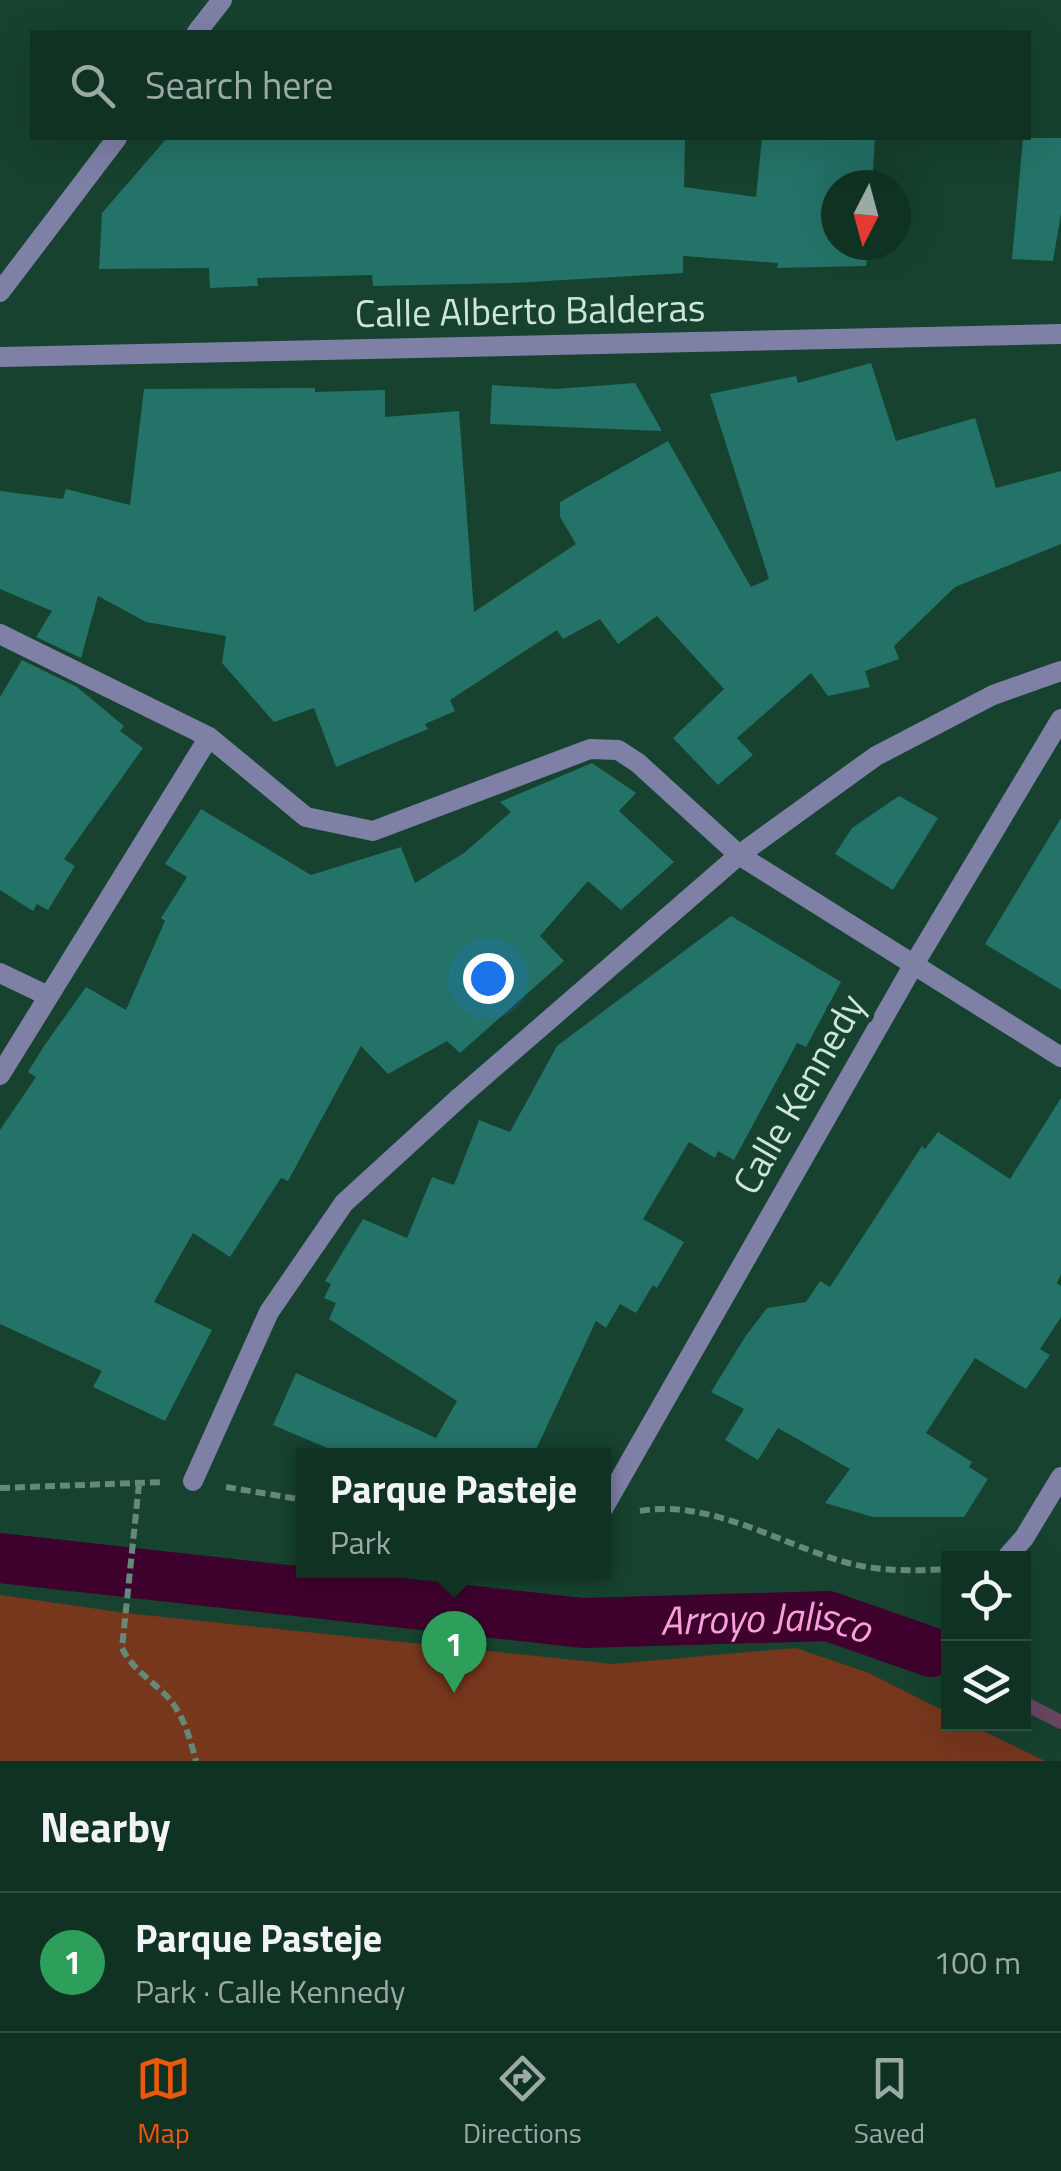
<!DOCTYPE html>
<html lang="en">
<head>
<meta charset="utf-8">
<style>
  body { margin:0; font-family:"Titillium Web",sans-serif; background:#193a2b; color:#f1f3f6 }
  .controls { position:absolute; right:30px; bottom:30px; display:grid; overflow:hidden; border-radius:0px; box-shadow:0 10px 40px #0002 }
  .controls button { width:90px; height:90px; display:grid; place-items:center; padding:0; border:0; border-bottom:2px solid #304d41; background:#103223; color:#f1f3f6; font:50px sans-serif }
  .compass { position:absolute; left:821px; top:170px; width:90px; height:90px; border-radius:50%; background:#103223; box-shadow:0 10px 40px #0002; rotate:186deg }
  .you { position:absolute; left:488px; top:978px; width:35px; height:35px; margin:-25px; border:8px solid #fff; border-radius:50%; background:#1a73e8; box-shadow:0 0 0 15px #1a73e833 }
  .badge { display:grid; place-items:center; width:65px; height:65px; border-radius:50%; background:#ea580c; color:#fff; font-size:32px; font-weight:700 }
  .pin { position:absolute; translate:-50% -82px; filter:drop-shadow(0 2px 5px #0008) }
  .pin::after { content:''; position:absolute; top:52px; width:35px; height:30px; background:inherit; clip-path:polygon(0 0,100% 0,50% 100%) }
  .popup { position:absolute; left:296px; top:1448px; width:315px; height:130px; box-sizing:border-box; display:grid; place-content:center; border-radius:0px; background:#103223; filter:drop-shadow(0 2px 8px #0005); font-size:32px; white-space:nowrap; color:#9caaa6 }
  .popup b { font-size:38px; color:#f1f3f6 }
  .popup::after { content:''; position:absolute; left:50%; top:100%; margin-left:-20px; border:20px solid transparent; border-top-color:#103223 }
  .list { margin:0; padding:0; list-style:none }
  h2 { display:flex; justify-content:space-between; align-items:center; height:130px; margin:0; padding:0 40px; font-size:42px }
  h2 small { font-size:32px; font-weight:400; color:#9caaa6 }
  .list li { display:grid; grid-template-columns:65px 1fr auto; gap:30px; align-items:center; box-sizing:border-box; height:140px; padding:0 40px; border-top:2px solid #304d41 }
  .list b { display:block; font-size:38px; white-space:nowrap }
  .list p { margin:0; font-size:32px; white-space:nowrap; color:#9caaa6 }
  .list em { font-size:32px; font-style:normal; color:#9caaa6 }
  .icon { flex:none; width:55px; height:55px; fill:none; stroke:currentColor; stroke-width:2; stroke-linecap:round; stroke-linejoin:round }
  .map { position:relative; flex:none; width:1061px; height:1761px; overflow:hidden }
  .search { position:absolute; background:#103223; box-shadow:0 10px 40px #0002; left:30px; right:30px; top:30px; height:110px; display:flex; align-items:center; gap:25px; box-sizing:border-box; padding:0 35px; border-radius:0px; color:#9caaa6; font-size:38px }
  .sheet { height:270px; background:#103223 }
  nav { display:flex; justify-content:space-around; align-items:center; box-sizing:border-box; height:140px; border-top:2px solid #304d41; background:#103223; font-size:28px; color:#9caaa6 }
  nav a { display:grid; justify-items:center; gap:5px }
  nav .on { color:#ea580c }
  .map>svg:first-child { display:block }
  .green { fill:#77371d }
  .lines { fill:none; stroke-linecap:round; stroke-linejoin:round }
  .stream { stroke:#694561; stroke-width:14 }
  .canal { stroke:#3e012e; stroke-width:50 }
  .building { fill:#247368 }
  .path { stroke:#658878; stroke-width:6; stroke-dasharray:10 5; stroke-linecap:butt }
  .minor { stroke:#7e80a6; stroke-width:20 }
  .labels { text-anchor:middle; stroke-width:10; stroke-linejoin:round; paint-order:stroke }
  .street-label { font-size:38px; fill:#cee5d8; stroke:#16422f }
  .water-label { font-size:40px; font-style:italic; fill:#faa0d9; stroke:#16422f }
</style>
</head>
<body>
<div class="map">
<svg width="1061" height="1761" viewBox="0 0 1061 1761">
  <rect width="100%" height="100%" fill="#16422f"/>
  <path class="green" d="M 0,1595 L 126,1613 L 612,1664 L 796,1648 L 869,1673 L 948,1713 L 948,1724 L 969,1724 L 1045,1761 L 0,1761 Z"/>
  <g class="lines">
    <path class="stream" d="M 931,1652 L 948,1662
      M 1024,1703 L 1061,1722"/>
    <path class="canal" id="s1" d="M 0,1558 L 583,1623 L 828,1616 L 931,1652"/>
  </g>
  <path class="building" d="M 167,138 L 685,138 L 684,187 L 756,197 L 762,138 L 875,138 L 872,185 L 836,185 L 836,245 L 868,245 L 866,266 L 777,268 L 778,263 L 683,256 L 683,273 L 512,283 L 373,286 L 372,275 L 257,278 L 258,286 L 210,288 L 209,268 L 99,269 L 102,213 Z
    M 1023,138 L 1061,138 L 1061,213 L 1053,261 L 1012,259 Z
    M 871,363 L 896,441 L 975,418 L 996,488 L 1061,471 L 1061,544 L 955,587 L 894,646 L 899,659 L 865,671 L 870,687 L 828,696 L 811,673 L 737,738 L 753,755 L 718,785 L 673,738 L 724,689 L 657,616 L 618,644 L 600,619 L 563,639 L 557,630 L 450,700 L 455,711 L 425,724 L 428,729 L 336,767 L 314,708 L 274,722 L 222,663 L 226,636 L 146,622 L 98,596 L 81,658 L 36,637 L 52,611 L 0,589 L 0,491 L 63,499 L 66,489 L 130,505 L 144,389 L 315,388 L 315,392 L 385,390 L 385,417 L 459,411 L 474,612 L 576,544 L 560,517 L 560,502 L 668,441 L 751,587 L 769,579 L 710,394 L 796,376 L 798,383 Z
    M 635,383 L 662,431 L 490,424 L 492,385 L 555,389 Z
    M 22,660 L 77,687 L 124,726 L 120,731 L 143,748 L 64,859 L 75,866 L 48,910 L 37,904 L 33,911 L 0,890 L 0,697 Z
    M 592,763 L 636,793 L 619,811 L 674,862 L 621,910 L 588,881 L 540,936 L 564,961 L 460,1053 L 447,1041 L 388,1074 L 361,1046 L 288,1181 L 281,1178 L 230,1257 L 193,1233 L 154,1302 L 212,1330 L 165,1421 L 93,1387 L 102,1371 L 0,1324 L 0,1130 L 36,1077 L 28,1072 L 44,1046 L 86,987 L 126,1010 L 165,921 L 161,918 L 187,877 L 165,864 L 201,809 L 311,875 L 401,847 L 415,883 L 464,853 L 511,812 L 500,802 Z
    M 899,796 L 938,818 L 893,890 L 835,854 L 852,828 Z
    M 1061,818 L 1061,990 L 985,944 Z
    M 731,916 L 841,982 L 806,1047 L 797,1043 L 734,1160 L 718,1151 L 715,1158 L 689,1142 L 643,1219 L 684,1242 L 657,1288 L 653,1285 L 636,1313 L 620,1304 L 606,1328 L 596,1321 L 533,1456 L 346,1456 L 273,1425 L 296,1373 L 436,1438 L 457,1401 L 329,1319 L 336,1303 L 324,1298 L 331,1284 L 325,1281 L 363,1219 L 407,1238 L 432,1177 L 454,1185 L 479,1120 L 510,1132 L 557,1046 Z
    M 1061,1098 L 1061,1274 L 1057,1283 L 1061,1286 L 1061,1317 L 1040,1349 L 1050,1355 L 1026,1389 L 975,1358 L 926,1433 L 972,1462 L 969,1467 L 988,1479 L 964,1517 L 873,1517 L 825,1503 L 850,1469 L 778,1428 L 758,1460 L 725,1440 L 744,1409 L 711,1392 L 745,1337 L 767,1308 L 806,1302 L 820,1281 L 830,1287 L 922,1146 L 925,1149 L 938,1132 L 1010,1179 Z"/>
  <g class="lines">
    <path class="path" d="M 139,1484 L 122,1648 C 133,1671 155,1682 171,1701 C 185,1719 190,1739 196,1761
      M 226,1487 L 304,1500
      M 0,1488 L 164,1482
      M 640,1511 C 708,1499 777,1542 841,1561 C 878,1572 911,1571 948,1569"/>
    <path class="minor" d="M 197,32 L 222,0
      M 0,292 L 117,138
      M 0,357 L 1061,334
      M 0,634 L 209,737 L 306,817 L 373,831 L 590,749 L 618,750 L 638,763 L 739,855 L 1061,1057
      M 0,973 L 46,995
      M 0,1075 L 209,737
      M 193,1481 L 269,1312 L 344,1203 L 460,1097 L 739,855 L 876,756 L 993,695 L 1061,671
      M 604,1507 L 913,966 L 1061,719
      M 1008,1556 L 1024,1538 L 1061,1477"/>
  </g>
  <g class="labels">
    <g class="street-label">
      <text transform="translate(530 311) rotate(-1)" y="13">Calle Alberto Balderas</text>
      <text transform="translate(799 1094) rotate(-60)" y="13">Calle Kennedy</text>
    </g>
    <g class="water-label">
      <text dy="14" stroke="none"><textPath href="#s1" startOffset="770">Arroyo Jalisco</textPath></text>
    </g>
  </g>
</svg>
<div class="controls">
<button><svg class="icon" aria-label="locate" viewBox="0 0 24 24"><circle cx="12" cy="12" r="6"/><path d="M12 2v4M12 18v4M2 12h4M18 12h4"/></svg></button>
<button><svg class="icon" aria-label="layers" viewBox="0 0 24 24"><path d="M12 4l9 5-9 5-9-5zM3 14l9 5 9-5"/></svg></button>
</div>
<svg class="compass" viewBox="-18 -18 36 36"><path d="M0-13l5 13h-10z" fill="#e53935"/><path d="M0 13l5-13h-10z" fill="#9caaa6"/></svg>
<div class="you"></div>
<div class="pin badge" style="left:454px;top:1693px;background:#2e9e5b">1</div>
<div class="popup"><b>Parque Pasteje</b>Park</div>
<div class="search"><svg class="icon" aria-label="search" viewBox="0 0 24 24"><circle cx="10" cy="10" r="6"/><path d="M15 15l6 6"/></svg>Search here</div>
</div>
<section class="sheet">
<h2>Nearby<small></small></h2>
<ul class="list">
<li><span class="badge" style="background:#2e9e5b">1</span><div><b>Parque Pasteje</b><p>Park · Calle Kennedy</p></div><em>100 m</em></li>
</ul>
</section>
<nav>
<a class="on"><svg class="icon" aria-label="map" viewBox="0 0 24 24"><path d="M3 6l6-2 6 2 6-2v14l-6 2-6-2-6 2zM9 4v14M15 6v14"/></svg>Map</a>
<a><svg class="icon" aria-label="directions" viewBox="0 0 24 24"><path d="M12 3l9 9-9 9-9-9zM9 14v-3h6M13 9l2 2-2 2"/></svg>Directions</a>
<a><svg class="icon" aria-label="saved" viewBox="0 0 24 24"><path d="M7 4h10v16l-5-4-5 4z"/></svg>Saved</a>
</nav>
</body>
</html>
